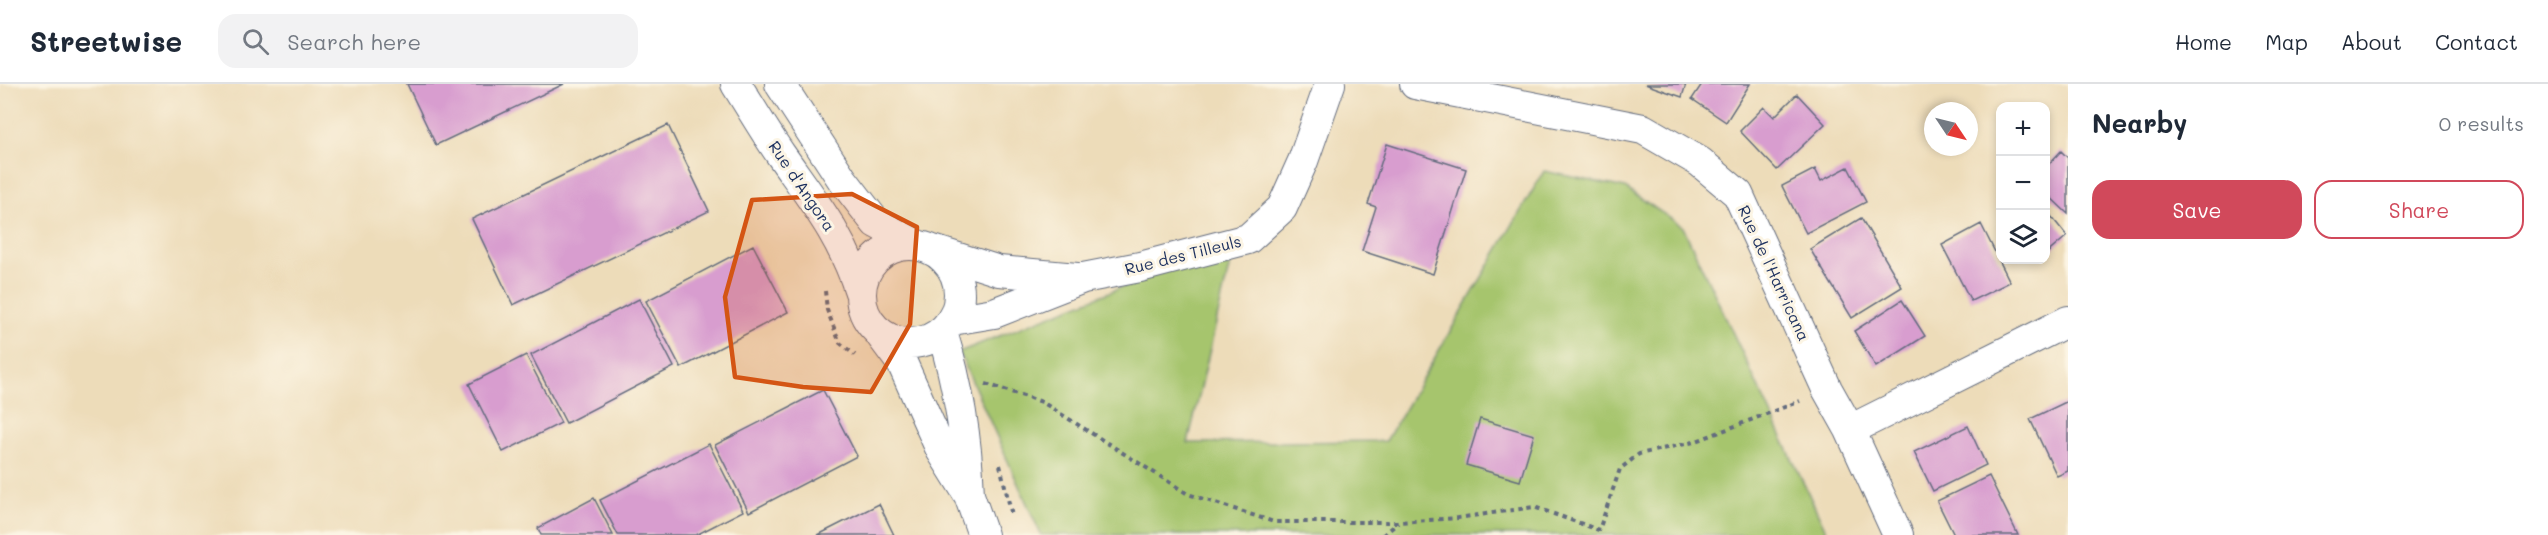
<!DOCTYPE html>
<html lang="en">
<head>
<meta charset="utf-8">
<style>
  body { margin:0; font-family:Mali,sans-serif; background:#f2f2f3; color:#1f2937 }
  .controls { position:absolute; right:18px; top:18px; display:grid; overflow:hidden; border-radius:12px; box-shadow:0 3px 9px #0003 }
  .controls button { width:54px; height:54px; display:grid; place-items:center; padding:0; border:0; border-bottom:2px solid #e0e1e3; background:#fff; color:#1f2937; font:30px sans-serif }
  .compass { position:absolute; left:1924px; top:18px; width:54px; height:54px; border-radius:50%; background:#fff; box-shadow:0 3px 9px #0003; rotate:125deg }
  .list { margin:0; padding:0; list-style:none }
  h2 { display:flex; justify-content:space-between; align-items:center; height:78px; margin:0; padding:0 24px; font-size:26px }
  h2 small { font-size:20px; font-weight:400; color:#747a83 }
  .actions { display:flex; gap:12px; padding:18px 24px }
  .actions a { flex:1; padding:14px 0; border:2px solid #d1495b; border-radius:18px; text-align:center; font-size:21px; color:#d1495b }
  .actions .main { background:#d1495b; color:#fff }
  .icon { flex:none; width:33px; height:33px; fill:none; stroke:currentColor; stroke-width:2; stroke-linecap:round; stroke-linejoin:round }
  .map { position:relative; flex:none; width:2068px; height:451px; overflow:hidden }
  header { display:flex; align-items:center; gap:36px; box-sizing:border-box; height:84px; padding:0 30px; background:#fff; border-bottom:2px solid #e0e1e3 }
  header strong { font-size:28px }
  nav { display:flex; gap:33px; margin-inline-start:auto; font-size:21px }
  .search { width:420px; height:54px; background:#f2f2f3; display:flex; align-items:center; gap:15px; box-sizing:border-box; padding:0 21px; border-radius:18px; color:#747a83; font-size:22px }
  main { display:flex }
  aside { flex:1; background:#fff }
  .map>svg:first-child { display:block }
  .green { fill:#a6c56d; stroke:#607a66; stroke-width:1.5 }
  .building { fill:#d89dcf }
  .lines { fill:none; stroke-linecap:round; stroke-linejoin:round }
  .minor-casing { stroke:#646c7e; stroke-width:32 }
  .path { stroke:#646c7e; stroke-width:4; stroke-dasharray:4.5 4.5; stroke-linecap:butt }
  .minor { stroke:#fff; stroke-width:30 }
  .marked { fill:#d45514; fill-opacity:0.2; stroke:#d45514; stroke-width:4.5; stroke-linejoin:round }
  .labels { text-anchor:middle; stroke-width:6; stroke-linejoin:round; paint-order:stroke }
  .street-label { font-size:16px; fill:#1b2f5e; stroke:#fcf5e5 }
</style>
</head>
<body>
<header>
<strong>Streetwise</strong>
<div class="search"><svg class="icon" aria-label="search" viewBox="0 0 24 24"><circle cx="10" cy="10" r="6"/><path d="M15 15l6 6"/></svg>Search here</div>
<nav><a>Home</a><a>Map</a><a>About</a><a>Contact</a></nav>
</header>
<main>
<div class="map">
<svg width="2068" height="451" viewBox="0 0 2068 451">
  <rect width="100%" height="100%" fill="#fcf5e5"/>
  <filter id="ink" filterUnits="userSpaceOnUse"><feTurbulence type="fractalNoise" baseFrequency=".0167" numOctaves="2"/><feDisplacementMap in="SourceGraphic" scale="12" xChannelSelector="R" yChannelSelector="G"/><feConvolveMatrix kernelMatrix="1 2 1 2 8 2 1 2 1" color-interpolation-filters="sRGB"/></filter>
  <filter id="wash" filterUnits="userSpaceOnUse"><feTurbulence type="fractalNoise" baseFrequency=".008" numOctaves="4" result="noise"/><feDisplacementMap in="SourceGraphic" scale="24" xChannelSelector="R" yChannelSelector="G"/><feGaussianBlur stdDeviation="1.35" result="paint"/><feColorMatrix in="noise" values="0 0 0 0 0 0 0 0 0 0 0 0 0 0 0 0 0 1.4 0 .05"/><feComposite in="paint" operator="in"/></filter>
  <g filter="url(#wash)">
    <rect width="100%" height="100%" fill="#eddcb9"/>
    <path class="green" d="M 1544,87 L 1625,104 L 1683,143 L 1828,451 L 1041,451 L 959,268 L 1235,158 L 1188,359 L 1386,357 Z"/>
    <g id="blocks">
      <path class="building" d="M 407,0 L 564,0 L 436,61 Z
        M 1645,0 L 1686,0 L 1682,13 Z
        M 1702,0 L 1750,0 L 1726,38 L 1692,15 Z
        M 1797,10 L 1825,40 L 1777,86 L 1740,47 L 1764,23 L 1774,33 Z
        M 668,41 L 709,127 L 513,221 L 472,135 Z
        M 1387,60 L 1466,85 L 1433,190 L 1362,167 L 1376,123 L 1368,120 Z
        M 2061,67 L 2068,74 L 2068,130 L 2046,109 L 2046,83 Z
        M 1848,83 L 1866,118 L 1806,149 L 1782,102 L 1815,85 L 1821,97 Z
        M 2046,126 L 2067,152 L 2046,170 Z
        M 1861,134 L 1902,203 L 1852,234 L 1810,165 Z
        M 1981,140 L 2010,198 L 1971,217 L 1942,161 Z
        M 753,161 L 788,228 L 681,284 L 646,217 Z
        M 639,215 L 674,283 L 566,339 L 531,271 Z
        M 1902,216 L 1925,252 L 1876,283 L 1854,247 Z
        M 526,271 L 561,339 L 503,368 L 469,300 Z
        M 823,306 L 857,372 L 749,428 L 715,361 Z
        M 2068,317 L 2068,387 L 2057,392 L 2030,335 Z
        M 1480,335 L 1534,351 L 1520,397 L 1466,381 Z
        M 1968,342 L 1986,381 L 1933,407 L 1914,368 Z
        M 709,360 L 743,427 L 696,451 L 618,451 L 600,416 Z
        M 1989,392 L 2018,451 L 1954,451 L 1937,417 Z
        M 594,414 L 613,451 L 541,451 L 538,444 Z
        M 879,420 L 894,451 L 818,451 Z"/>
    </g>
  </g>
  <g filter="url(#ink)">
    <use href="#blocks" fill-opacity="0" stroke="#646c7e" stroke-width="1.5"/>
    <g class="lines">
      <defs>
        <path id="minor" d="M 736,0 C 751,24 765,48 781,71 C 814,118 842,152 860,208
          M 780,0 L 842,95 L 876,139 L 917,161
          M 1415,0 L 1643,45 L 1700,78 L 1738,110 L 1827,305 L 1850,346 L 1898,451
          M861 210a49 49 0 1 1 98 0a49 49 0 1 1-98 0Z
          M 933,166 L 999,187 L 1077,194
          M 952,236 L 994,229 L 1083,194 L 1140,183 L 1248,155 L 1282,124 L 1303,77 L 1330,0
          M 942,248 C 959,303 967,354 969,411
          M 880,250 L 903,281 L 941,366 L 969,411 L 983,451
          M 1850,346 L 2068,237"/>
      </defs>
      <use href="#minor" class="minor-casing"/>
      <path class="path" d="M 825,207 L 827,226 L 840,259 L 855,271
        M 986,300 L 1042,318 L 1188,410 L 1274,438 L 1399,438 L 1458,434 L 1534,423 L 1599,446 L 1620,385 L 1639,370 L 1694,358 L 1800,317
        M 1000,381 L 1012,432
        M 1383,451 L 1398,439"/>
      <use href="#minor" class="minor"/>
    </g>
  </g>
  <path class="marked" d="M 852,110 L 917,143 L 910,240 L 871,308 L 803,303 L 735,293 L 725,213 L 752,116 Z"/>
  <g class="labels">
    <g class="street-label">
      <text transform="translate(802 102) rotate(56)" y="6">Rue d'Angora</text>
      <text transform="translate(1183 171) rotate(-14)" y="6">Rue des Tilleuls</text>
      <text transform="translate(1774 189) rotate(65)" y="6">Rue de l'Harricana</text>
    </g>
  </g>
</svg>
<div class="controls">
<button>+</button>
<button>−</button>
<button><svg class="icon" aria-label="layers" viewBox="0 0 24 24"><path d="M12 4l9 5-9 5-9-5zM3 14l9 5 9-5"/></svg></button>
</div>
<svg class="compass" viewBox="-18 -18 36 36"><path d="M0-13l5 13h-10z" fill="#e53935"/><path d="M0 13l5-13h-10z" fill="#747a83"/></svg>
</div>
<aside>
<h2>Nearby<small>0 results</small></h2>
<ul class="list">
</ul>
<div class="actions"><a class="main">Save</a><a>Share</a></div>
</aside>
</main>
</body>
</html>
